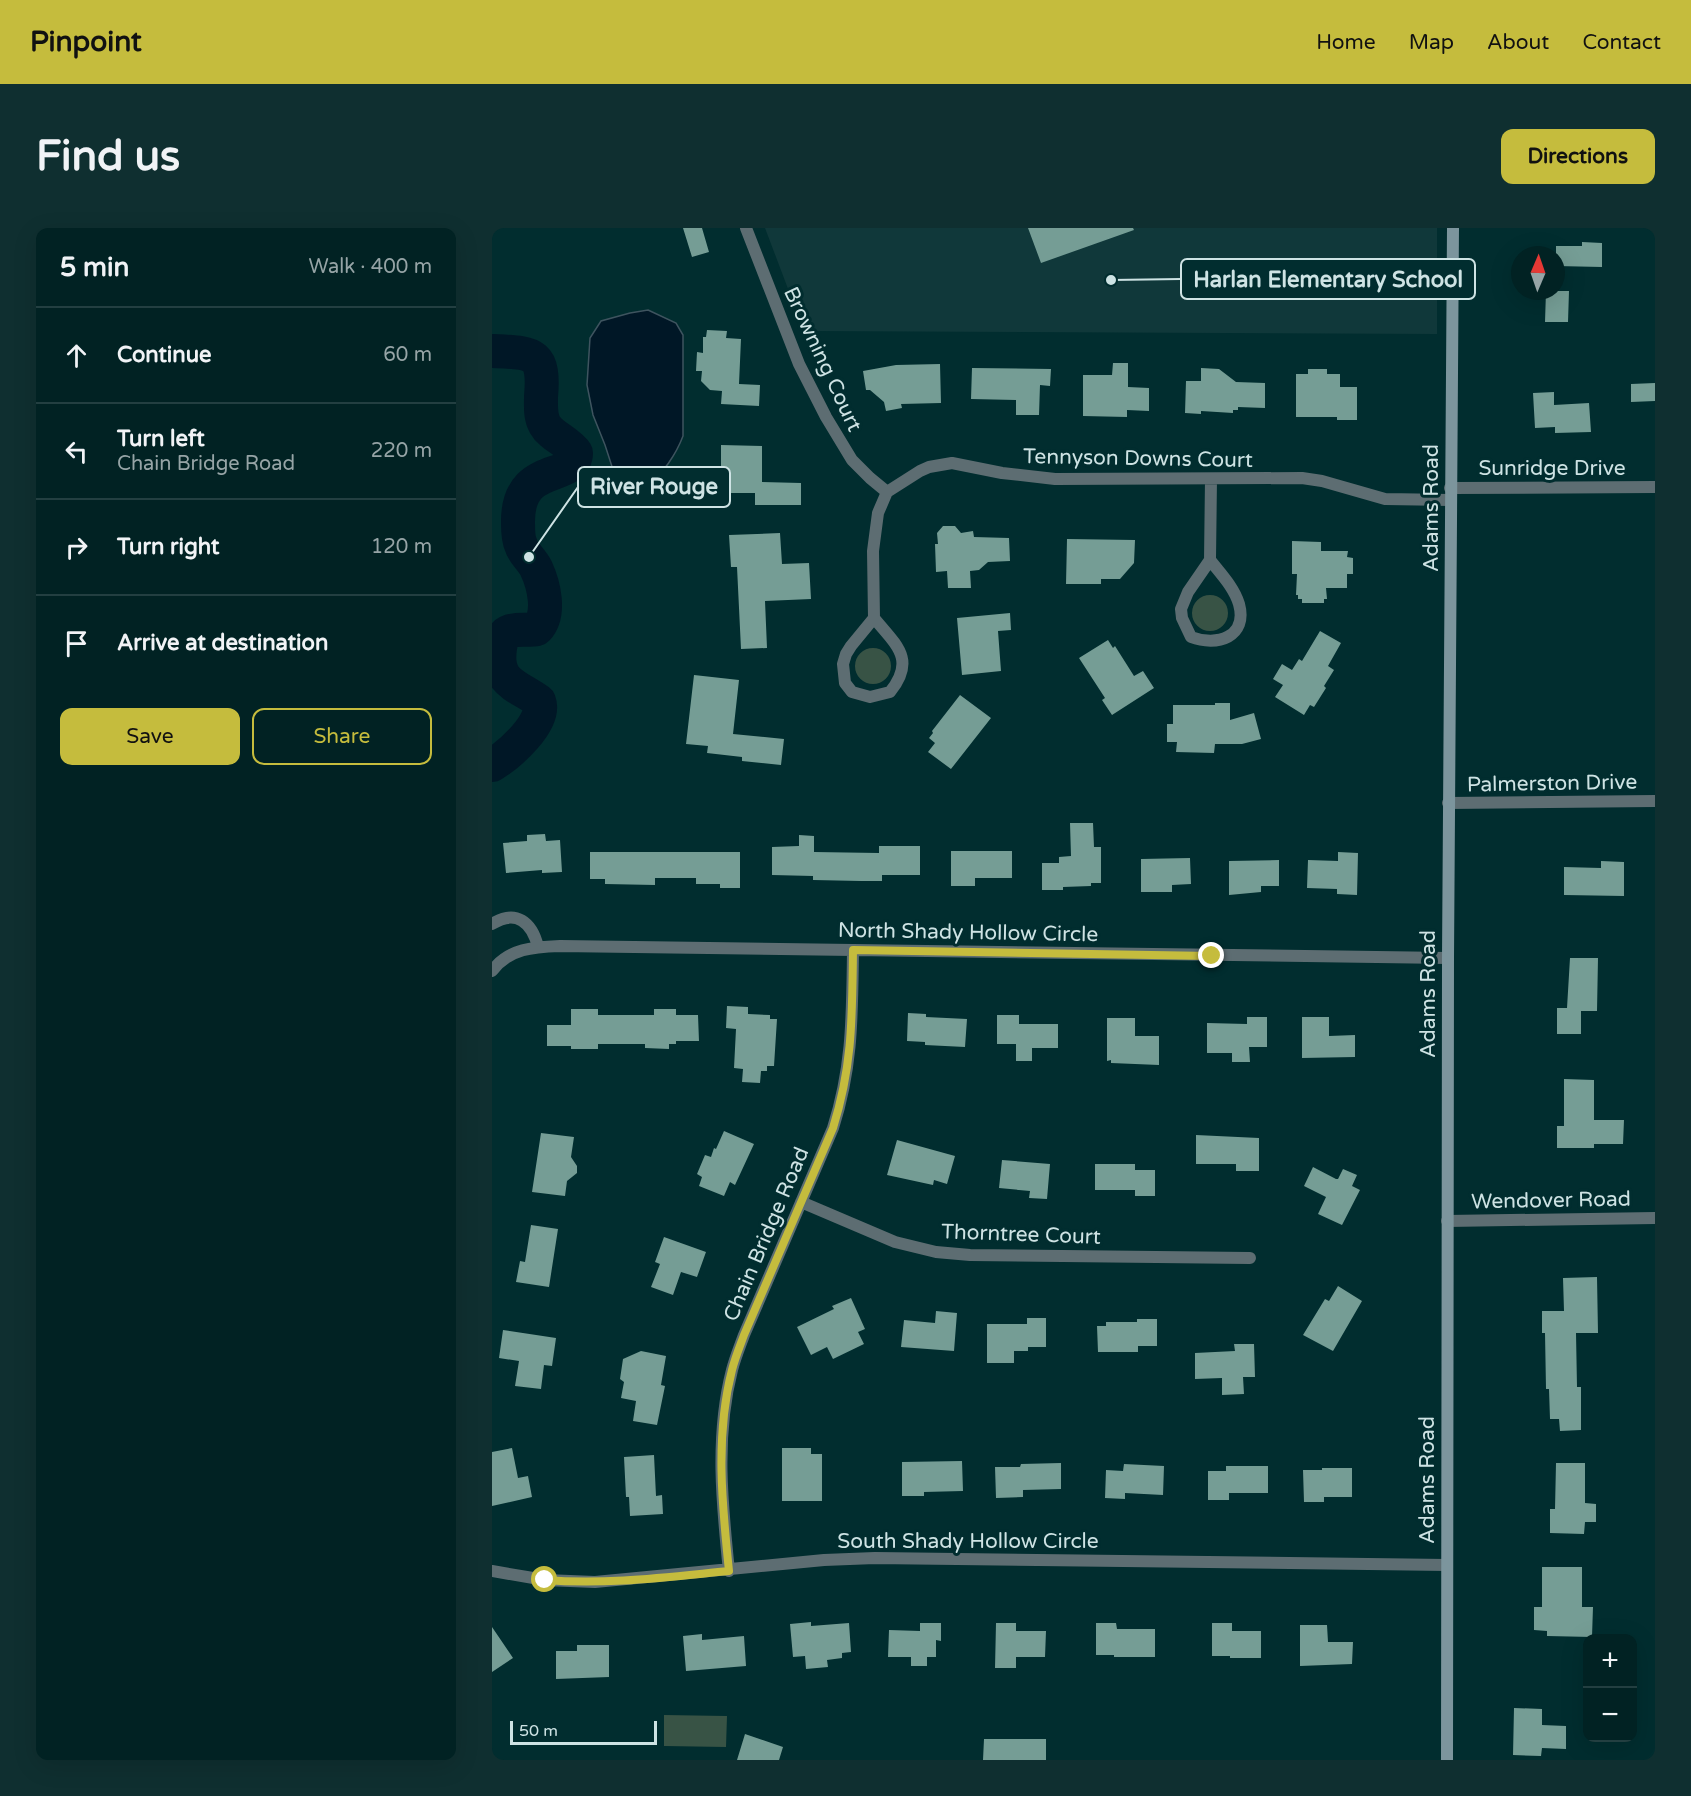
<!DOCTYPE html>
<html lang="en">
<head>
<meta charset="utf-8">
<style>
  body { margin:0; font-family:"Varela Round",sans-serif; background:#0f2f30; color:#f1f3f6 }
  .controls { position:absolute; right:18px; bottom:18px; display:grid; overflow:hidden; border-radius:12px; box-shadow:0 6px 24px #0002 }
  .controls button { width:54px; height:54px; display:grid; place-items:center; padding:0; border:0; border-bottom:2px solid #233f41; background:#012223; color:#f1f3f6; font:30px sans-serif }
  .compass { position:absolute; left:1019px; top:18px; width:54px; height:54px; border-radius:50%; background:#012223; box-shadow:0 6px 24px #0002; rotate:2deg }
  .scale { position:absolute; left:18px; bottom:15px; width:147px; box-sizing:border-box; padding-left:6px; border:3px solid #cee3e4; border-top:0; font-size:16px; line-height:21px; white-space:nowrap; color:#cee3e4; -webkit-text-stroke:4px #012d2f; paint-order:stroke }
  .stop { position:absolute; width:18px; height:18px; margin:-14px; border:4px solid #c5bc3d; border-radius:50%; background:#fff }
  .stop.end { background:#c5bc3d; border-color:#fff; box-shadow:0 2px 6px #0008 }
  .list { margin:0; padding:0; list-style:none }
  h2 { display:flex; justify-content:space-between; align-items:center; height:78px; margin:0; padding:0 24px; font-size:26px }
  h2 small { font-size:20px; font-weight:400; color:#96a4a6 }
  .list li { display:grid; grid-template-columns:39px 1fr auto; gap:18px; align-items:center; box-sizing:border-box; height:96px; padding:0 24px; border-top:2px solid #233f41 }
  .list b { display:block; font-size:22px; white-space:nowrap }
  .list p { margin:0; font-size:20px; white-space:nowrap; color:#96a4a6 }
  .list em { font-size:20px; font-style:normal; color:#96a4a6 }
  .actions { display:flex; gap:12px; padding:18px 24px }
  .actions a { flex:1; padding:14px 0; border:2px solid #c5bc3d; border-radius:12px; text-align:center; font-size:21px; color:#c5bc3d }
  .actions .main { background:#c5bc3d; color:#111 }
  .icon { flex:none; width:33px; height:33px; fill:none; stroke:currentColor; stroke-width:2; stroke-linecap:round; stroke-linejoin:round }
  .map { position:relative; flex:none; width:1163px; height:1532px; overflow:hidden; border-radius:12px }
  header { display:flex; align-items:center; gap:36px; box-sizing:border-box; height:84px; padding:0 30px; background:#c5bc3d; color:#111 }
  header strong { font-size:28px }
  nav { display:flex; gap:33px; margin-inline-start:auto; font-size:21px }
  .intro { display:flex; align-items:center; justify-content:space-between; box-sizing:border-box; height:144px; padding:0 36px }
  h1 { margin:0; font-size:42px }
  .button { padding:15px 27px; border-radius:12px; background:#c5bc3d; color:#111; font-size:21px; font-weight:700 }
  main { display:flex; gap:36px; padding:0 36px }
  aside { flex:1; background:#012223; border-radius:12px; box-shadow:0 6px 24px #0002 }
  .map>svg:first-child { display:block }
  .built { fill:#10383a }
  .green { fill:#385345 }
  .water { fill:#001726; stroke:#3e545f; stroke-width:1.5 }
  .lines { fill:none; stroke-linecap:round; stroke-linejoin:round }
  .river { stroke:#001726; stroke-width:34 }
  .building { fill:#759d95 }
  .street { stroke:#5d6d72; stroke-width:12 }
  .secondary { stroke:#7c959d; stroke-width:12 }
  .route { stroke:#c5bc3d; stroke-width:8 }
  .labels { text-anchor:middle; stroke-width:6; stroke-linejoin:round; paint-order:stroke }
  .street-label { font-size:21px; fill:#cee3e4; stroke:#012d2f }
  .leader { fill:none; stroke:#cee3e4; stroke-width:2 }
  .callout-dot { fill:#cee3e4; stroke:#012d2f; stroke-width:2 }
  .callout { fill:#012d2f; stroke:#cee3e4; stroke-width:2 }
  .callout-label { font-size:22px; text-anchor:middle; font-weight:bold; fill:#cee3e4 }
</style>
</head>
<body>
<header>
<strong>Pinpoint</strong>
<nav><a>Home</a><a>Map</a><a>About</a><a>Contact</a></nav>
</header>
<div class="intro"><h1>Find us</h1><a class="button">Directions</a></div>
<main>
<aside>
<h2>5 min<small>Walk · 400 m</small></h2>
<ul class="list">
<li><svg class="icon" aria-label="ahead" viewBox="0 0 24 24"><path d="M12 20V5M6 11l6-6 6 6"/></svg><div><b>Continue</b></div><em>60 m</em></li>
<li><svg class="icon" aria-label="left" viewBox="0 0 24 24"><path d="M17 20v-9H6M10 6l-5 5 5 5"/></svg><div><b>Turn left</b><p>Chain Bridge Road</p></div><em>220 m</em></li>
<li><svg class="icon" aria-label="right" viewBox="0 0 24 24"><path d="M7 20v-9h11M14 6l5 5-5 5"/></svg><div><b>Turn right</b></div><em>120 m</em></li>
<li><svg class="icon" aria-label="arrive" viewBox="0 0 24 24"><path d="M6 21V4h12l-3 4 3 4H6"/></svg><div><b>Arrive at destination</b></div></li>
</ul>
<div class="actions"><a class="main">Save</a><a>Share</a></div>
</aside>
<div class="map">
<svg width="1163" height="1532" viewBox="0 0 1163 1532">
  <rect width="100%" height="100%" fill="#012d2f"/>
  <path class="built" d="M 273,0 L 945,0 L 945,106 L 312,103 Z"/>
  <path class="green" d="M700 385a18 18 0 1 1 36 0a18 18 0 1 1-36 0Z
    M363 438a18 18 0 1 1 36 0a18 18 0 1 1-36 0Z
    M 172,1487 L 235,1488 L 234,1519 L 172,1518 Z"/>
  <path class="water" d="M 156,82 L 184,95 L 191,107 L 191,208 C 185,224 170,249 154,257 C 146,261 138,261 130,260 L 124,251 L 113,217 L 101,187 L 95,157 L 98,110 L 109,93 L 138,85 Z"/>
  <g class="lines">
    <path class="river" d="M 0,123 C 41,125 53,123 49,169 C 49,179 48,188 53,197 C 59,208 77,214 84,225 C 83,255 25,232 26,295 C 26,302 26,311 29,317 C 31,325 40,332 44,340 C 52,357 59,386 45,401 C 35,403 25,400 16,404 C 10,407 9,414 8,420 C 3,455 25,457 47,473 C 55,494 17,527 0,537"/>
  </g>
  <path class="building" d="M 191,0 L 210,0 L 217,24 L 200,29 Z
    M 536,0 L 641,0 L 642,2 L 549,35 Z
    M 1090,14 L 1110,15 L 1110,39 L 1064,38 L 1064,18 L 1090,18 Z
    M 1054,63 L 1077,63 L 1076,94 L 1053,94 Z
    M 215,102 L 235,103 L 234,110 L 249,111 L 247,156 L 268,157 L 267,178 L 229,176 L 230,163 L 218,162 L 209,153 L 210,143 L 204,143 L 205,124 L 211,125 L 211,109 L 214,109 Z
    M 621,135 L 636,135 L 636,159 L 657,160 L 657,183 L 635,182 L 635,189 L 591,188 L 591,147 L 620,147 Z
    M 448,136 L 449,175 L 409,176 L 410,180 L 394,183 L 392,174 L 378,162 L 374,162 L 371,143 L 404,137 Z
    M 480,140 L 559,141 L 558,158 L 548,157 L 547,187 L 524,187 L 524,172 L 479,171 Z
    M 709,140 L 727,141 L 744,154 L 773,155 L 773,180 L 746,179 L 746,182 L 741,182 L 741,185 L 709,183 L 709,186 L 693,185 L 694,153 L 709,153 Z
    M 816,141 L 835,141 L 835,146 L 848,146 L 848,159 L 865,159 L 865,192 L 845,192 L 845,189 L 804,189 L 804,146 L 816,146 Z
    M 1163,155 L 1163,173 L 1139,174 L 1139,156 Z
    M 1062,164 L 1062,177 L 1097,175 L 1099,204 L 1063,205 L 1063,199 L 1043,200 L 1041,165 Z
    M 229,217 L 270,218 L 270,254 L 309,255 L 309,277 L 263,277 L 263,265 L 229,265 Z
    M 451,298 L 463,298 L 469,305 L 481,303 L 482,309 L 517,310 L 518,333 L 496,334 L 487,342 L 478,343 L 479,360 L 456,360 L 455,343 L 444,344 L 443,316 L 446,316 L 445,305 Z
    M 288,305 L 290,336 L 317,335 L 319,371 L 273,373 L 275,420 L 249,421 L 245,339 L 239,339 L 237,307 Z
    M 575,311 L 643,312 L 642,335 L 628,351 L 609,351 L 609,356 L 574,356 Z
    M 800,313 L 829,314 L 829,323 L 856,323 L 855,329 L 861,330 L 861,346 L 855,346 L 855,360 L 834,360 L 835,371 L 832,371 L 832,375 L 810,375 L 810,371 L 806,371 L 806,367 L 804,367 L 805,346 L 800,346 Z
    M 518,385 L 519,402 L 506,403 L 509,443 L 470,447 L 465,390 Z
    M 828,403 L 849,415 L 836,438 L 842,442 L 832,458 L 834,460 L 822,479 L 818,477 L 812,487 L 783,469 L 791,457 L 781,451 L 790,436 L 800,442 L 807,431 L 810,433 Z
    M 616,412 L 621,420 L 623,418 L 642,448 L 651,443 L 662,460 L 620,487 L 610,472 L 613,470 L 587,430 Z
    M 202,447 L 247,452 L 241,506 L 292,511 L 289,537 L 250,533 L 250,529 L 215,525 L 216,518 L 194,516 Z
    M 468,467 L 499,490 L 459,541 L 436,524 L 443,515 L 437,510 L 441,505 L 440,503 Z
    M 723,475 L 738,475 L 738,492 L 762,485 L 769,511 L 750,516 L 723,516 L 722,525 L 684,524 L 685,514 L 675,514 L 675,496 L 681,496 L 681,477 L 723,477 Z
    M 578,595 L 601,595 L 602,619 L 609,619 L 609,655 L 599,655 L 599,658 L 571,659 L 571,662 L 550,662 L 550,635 L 567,635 L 567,629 L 579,628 Z
    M 53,606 L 54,613 L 68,612 L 70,644 L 50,645 L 50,642 L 14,645 L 11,615 L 35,613 L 35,607 Z
    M 307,607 L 322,608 L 322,624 L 387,625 L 387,618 L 428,618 L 428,647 L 390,647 L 390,653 L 369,653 L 321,652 L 321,648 L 280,647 L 280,619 L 307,618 Z
    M 459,623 L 520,623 L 520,650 L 483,650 L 483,658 L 459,658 Z
    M 98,624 L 248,624 L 248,660 L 228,660 L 228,656 L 204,656 L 204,650 L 163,650 L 163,657 L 113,656 L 113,651 L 98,651 Z
    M 846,624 L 866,625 L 865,667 L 845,666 L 845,661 L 815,660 L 816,632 L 846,633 Z
    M 698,630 L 699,656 L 680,657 L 680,664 L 649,664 L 649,631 Z
    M 787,632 L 787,658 L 769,658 L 769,664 L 737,667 L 737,633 Z
    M 1109,633 L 1132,634 L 1132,668 L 1072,667 L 1072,639 L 1109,640 Z
    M 1078,730 L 1106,730 L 1105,783 L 1089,783 L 1089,806 L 1065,806 L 1065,780 L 1075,780 Z
    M 235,778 L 256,779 L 256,786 L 278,787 L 278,791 L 285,791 L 282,838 L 275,838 L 275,843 L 269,843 L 268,855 L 250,854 L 251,841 L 242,840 L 244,801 L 234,800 Z
    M 79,781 L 106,781 L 106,787 L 162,787 L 162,781 L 184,781 L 184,787 L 206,787 L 207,813 L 184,813 L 184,816 L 177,816 L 177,821 L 153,820 L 153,816 L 106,816 L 106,821 L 79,821 L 79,818 L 55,818 L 55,797 L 79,797 Z
    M 416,785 L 434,786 L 434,789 L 475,791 L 473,819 L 433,817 L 433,814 L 415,813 Z
    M 505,787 L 527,787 L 527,796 L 566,796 L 566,820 L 540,820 L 540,833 L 524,833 L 524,816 L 505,816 Z
    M 755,789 L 775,789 L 775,819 L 757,819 L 758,834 L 740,834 L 740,825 L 715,825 L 715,795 L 755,796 Z
    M 810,789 L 837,789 L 837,808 L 863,807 L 863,829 L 810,830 Z
    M 615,790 L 643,790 L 643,808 L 667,808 L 667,837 L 619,835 L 619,832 L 615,833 Z
    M 1072,851 L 1102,852 L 1102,892 L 1132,892 L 1131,916 L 1102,916 L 1102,920 L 1065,920 L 1065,898 L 1072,898 Z
    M 232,903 L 262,916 L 243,957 L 238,954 L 232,968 L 207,958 L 210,949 L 205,946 L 213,927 L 219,929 L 222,920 L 224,921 Z
    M 49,905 L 82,909 L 79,929 L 85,938 L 85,945 L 75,953 L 73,968 L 40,964 Z
    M 704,907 L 767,910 L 767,943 L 744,943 L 744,936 L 704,936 Z
    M 405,912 L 463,928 L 455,956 L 442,952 L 441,957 L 395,947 Z
    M 510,932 L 558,936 L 555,971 L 537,970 L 538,963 L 507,960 Z
    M 603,936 L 643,936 L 643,942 L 663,942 L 663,968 L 643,968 L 643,962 L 603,962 Z
    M 821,939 L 844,951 L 846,951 L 851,941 L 865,947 L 860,958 L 868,962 L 850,997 L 826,986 L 834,969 L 812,958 Z
    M 39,997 L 66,1001 L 57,1059 L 24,1054 L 28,1033 L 33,1034 Z
    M 172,1009 L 214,1024 L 205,1049 L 189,1044 L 181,1067 L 159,1059 L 168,1036 L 163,1034 Z
    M 1105,1049 L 1106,1105 L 1084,1105 L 1085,1159 L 1089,1159 L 1089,1202 L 1068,1203 L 1067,1191 L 1058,1191 L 1057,1161 L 1054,1161 L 1053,1105 L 1050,1105 L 1050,1083 L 1072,1083 L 1071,1050 Z
    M 846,1058 L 870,1073 L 841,1123 L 811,1107 L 833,1071 L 837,1073 Z
    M 359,1070 L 373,1101 L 366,1104 L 372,1116 L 341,1131 L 335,1119 L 319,1127 L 305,1099 L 342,1081 L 340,1078 Z
    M 444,1083 L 465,1085 L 462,1123 L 409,1119 L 412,1092 L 443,1095 Z
    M 535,1090 L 554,1090 L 554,1119 L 536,1119 L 536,1123 L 522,1123 L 522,1135 L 495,1135 L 495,1096 L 535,1096 Z
    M 645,1091 L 665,1091 L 665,1118 L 646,1118 L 646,1124 L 606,1124 L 605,1098 L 614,1098 L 614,1094 L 645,1094 Z
    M 11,1102 L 64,1110 L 60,1138 L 52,1137 L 49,1161 L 23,1158 L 27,1133 L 7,1130 Z
    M 742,1116 L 762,1116 L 763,1149 L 751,1149 L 752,1166 L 730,1167 L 730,1150 L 703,1151 L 703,1125 L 743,1123 Z
    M 149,1123 L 174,1128 L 169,1157 L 173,1158 L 165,1197 L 141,1193 L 144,1173 L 129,1170 L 132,1154 L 128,1151 L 131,1131 Z
    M 20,1220 L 26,1250 L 36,1248 L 40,1269 L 0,1278 L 0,1224 Z
    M 290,1220 L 319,1220 L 319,1226 L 330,1226 L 330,1273 L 290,1273 Z
    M 162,1227 L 164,1268 L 170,1267 L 171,1286 L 138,1288 L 137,1269 L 134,1269 L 132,1229 Z
    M 470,1233 L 471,1263 L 432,1264 L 432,1268 L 410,1268 L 410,1234 Z
    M 569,1235 L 569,1261 L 531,1262 L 531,1269 L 504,1270 L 503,1239 L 528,1239 L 529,1236 Z
    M 1064,1235 L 1093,1235 L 1093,1275 L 1104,1276 L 1104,1294 L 1093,1294 L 1092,1306 L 1058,1305 L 1058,1281 L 1063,1281 Z
    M 632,1236 L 672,1238 L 671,1267 L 633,1265 L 633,1271 L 613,1270 L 614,1242 L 631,1243 Z
    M 734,1238 L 776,1238 L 776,1265 L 737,1265 L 737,1272 L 716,1272 L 716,1243 L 734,1243 Z
    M 830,1240 L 860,1240 L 860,1269 L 832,1269 L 832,1274 L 812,1274 L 811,1242 L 830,1242 Z
    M 1050,1339 L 1090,1339 L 1090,1379 L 1101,1379 L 1100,1409 L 1055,1408 L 1055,1403 L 1042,1402 L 1042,1379 L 1050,1379 Z
    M 319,1394 L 319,1398 L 357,1395 L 359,1424 L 350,1425 L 350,1430 L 335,1432 L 336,1439 L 314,1441 L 313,1428 L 301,1429 L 298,1396 Z
    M 428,1395 L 449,1395 L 449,1413 L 444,1412 L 444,1429 L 435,1429 L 435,1438 L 419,1438 L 419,1429 L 396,1429 L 397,1402 L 428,1403 Z
    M 504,1395 L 524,1395 L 524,1403 L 554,1403 L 553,1429 L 524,1429 L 524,1440 L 503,1440 Z
    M 604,1395 L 624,1395 L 625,1401 L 663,1401 L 663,1429 L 622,1429 L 622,1427 L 604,1427 Z
    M 720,1395 L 740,1395 L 740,1403 L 769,1403 L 769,1430 L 738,1430 L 738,1428 L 720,1428 Z
    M 808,1397 L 835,1397 L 836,1414 L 861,1414 L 860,1436 L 808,1438 Z
    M 0,1399 L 21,1430 L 0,1444 Z
    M 210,1406 L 210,1412 L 252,1408 L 254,1438 L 194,1443 L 191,1408 Z
    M 85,1417 L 117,1417 L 117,1449 L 64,1451 L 64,1423 L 85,1423 Z
    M 1022,1480 L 1050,1481 L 1050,1497 L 1074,1498 L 1074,1521 L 1050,1520 L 1049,1528 L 1021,1527 Z
    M 253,1506 L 291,1519 L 287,1532 L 245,1532 Z
    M 492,1511 L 554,1511 L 554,1532 L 491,1532 Z"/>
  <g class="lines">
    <path class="street" d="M 254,0 L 307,136 L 334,189 L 360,232 L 378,250 L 395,264
      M 958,260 L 1163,259
      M 718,332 C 728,345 742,359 747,376 C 756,409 725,419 699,409 L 690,390 L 689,381 L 696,364 L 718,332 L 719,251
      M 382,390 C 403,416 425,431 398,464 L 378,469 L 360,464 L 353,455 L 351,436 L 354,426 L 359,418 L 382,390 L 381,323 L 386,285 L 395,264 L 428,243 L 437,239 L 460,235 L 510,245 L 563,251 L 810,250 L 830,253 L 893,271 L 958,272
      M 956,575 L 1163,573
      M 0,696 C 24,681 40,694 46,719
      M 0,743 C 17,720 42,719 68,718 L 956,730
      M 309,974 L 403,1014 L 444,1024 L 478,1027 L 758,1030
      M 955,993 L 1163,990
      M 0,1343 L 53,1352 L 103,1354 L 332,1332 L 383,1330 L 955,1337
      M 237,1343 C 230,1276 223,1208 240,1142 C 243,1130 248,1118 252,1107 L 341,900 C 361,837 360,787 361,722"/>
    <path class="secondary" d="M 955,1532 L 956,730 L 961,0"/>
  </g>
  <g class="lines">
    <path class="route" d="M 53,1352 C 115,1357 175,1349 237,1343 C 230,1276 223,1208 240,1142 C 243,1130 248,1118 252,1107 L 341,900 C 361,836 360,788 361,722 L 720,728"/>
  </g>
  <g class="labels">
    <g class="street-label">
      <text transform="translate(331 131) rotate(65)" y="7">Browning Court</text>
      <text transform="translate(646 230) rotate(1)" y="7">Tennyson Downs Court</text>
      <text x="1060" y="247">Sunridge Drive</text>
      <text transform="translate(939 280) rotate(-90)" y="7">Adams Road</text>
      <text transform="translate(1060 555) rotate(-1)" y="7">Palmerston Drive</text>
      <text transform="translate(476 704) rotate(1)" y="7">North Shady Hollow Circle</text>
      <text transform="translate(936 766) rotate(-90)" y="7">Adams Road</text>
      <text transform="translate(1059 972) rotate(-1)" y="7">Wendover Road</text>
      <text transform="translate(274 1006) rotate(-67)" y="7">Chain Bridge Road</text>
      <text transform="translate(529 1006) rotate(2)" y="7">Thorntree Court</text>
      <text transform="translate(935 1252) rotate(-90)" y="7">Adams Road</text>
      <text x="476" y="1320">South Shady Hollow Circle</text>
    </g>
  </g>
  <path class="leader" d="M619 52L689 51M37 329L86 259"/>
  <g class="callout-dot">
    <circle cx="619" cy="52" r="6"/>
    <circle cx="37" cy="329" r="6"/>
  </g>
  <g class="callout">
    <rect x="689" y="31" width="294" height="40" rx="6"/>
    <rect x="86" y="239" width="152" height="40" rx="6"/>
  </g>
  <g class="callout-label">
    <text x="836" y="59">Harlan Elementary School</text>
    <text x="162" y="266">River Rouge</text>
  </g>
</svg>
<div class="controls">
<button>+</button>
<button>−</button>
</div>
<svg class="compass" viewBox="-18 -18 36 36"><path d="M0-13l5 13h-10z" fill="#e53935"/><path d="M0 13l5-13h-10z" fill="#96a4a6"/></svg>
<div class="scale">50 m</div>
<div class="stop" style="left:53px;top:1352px"></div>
<div class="stop end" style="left:720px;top:728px"></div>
</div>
</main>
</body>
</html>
